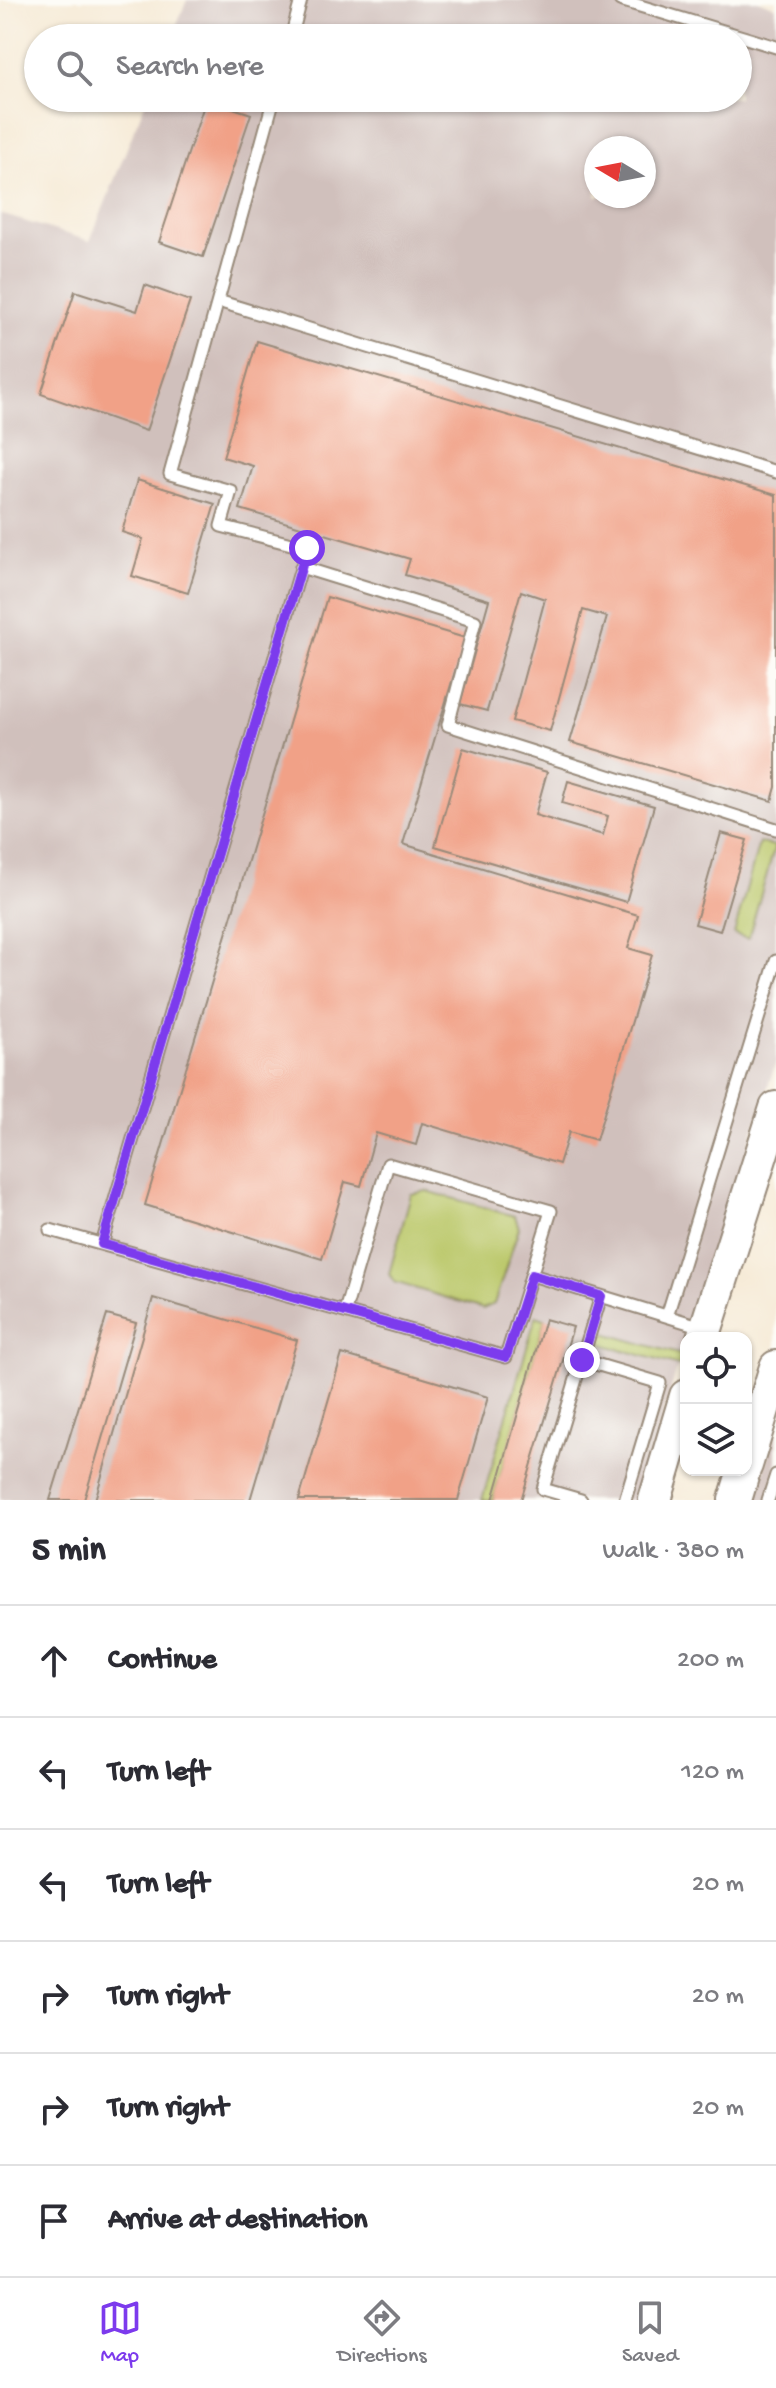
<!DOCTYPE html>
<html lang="en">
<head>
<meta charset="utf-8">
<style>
  body { margin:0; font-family:"Gochi Hand",sans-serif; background:#f2f2f3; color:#2b2b33 }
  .controls { position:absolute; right:24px; bottom:24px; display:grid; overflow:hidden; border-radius:16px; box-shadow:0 2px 6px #0004 }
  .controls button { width:72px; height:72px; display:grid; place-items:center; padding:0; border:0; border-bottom:2px solid #e1e1e2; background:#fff; color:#2b2b33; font:40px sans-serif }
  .compass { position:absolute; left:584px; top:136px; width:72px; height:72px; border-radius:50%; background:#fff; box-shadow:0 2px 6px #0004; rotate:280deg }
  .stop { position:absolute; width:24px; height:24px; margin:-18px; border:6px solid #7c3aed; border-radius:50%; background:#fff }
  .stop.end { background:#7c3aed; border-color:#fff; box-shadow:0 2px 8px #0008 }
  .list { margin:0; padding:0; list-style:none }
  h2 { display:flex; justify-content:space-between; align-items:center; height:104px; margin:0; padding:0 32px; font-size:34px }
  h2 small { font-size:26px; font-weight:400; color:#7c7c81 }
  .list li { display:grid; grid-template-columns:52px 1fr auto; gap:24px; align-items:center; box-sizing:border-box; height:112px; padding:0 32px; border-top:2px solid #e1e1e2 }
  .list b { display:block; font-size:30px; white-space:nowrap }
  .list em { font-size:26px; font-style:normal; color:#7c7c81 }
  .icon { flex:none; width:44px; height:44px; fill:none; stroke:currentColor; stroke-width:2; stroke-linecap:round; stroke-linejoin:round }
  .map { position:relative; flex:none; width:776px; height:1500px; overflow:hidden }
  .search { position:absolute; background:#fff; box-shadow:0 2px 6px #0004; left:24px; right:24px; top:24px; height:88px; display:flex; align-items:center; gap:20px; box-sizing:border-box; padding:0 28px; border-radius:44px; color:#7c7c81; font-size:30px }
  .sheet { height:776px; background:#fff }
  nav { display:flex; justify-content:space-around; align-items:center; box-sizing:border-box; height:112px; border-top:2px solid #e1e1e2; background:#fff; font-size:22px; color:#7c7c81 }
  nav a { display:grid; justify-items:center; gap:4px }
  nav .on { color:#7c3aed }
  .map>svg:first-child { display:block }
  .industrial { fill:#d0c0bc; fill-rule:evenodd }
  .green { fill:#bbc86a; stroke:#7b7944; stroke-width:2 }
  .building { fill:#f1a187 }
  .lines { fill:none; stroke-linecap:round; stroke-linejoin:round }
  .service-casing { stroke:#988a7a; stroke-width:15 }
  .secondary-casing { stroke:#988a7a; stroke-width:36 }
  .service { stroke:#fff; stroke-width:11 }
  .secondary { stroke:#fff; stroke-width:32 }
  .route { stroke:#7c3aed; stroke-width:10 }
</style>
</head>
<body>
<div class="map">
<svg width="776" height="1500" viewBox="0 0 776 1500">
  <rect width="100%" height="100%" fill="#fdfcf7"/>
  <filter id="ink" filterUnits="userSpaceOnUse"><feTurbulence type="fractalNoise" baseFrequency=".0125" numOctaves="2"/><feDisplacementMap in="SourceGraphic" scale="16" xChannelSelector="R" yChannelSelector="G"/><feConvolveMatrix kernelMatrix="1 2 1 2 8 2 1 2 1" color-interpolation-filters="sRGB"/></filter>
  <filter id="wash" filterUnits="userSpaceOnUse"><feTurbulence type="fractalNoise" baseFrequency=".006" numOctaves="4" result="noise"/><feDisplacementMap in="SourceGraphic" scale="32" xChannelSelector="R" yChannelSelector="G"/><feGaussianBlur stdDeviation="1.8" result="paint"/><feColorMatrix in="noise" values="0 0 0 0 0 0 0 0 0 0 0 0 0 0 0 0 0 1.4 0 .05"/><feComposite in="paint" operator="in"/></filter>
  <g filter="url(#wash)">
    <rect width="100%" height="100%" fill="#f6ead6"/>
    <path class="industrial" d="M 187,0 L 758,0 L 776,7 L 776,1062 L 686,1338 L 638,1500 L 0,1500 L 0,214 L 90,241 L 147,98 L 738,98 L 738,38 L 171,38 ZM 596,148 L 644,148 L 644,196 L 596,196 Z
      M 776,1432 L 776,1500 L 755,1500 Z"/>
    <path class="green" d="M 759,843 L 775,846 L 748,939 L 734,934 Z
      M 427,1191 L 515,1216 L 519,1228 L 494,1304 L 483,1309 L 394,1282 L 389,1274 L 411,1194 Z
      M 536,1316 L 545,1319 L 493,1500 L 482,1500 Z
      M 601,1332 L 682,1355 L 679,1366 L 598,1343 Z"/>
    <g id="blocks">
      <path class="building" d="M 206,99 L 251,114 L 203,257 L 159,242 Z
        M 145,285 L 190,301 L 146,431 L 41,394 L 75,291 L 137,311 Z
        M 257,341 L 776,495 L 776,787 L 772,801 L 570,742 L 607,617 L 583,610 L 550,731 L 512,721 L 545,599 L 521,591 L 487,711 L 460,704 L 489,600 L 405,575 L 410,559 L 240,509 L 253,466 L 223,457 Z
        M 137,480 L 215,504 L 188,593 L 132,576 L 143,539 L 122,532 Z
        M 327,597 L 465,638 L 403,844 L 638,915 L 628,948 L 652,955 L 596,1140 L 569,1132 L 559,1164 L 422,1123 L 416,1145 L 376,1133 L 361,1186 L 345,1182 L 322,1259 L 145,1205 Z
        M 463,748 L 547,772 L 535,815 L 603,835 L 608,816 L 562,803 L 568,781 L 654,806 L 626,902 L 435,846 Z
        M 721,833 L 747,840 L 720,931 L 695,924 Z
        M 153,1298 L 297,1340 L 250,1500 L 95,1500 Z
        M 107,1315 L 136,1323 L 84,1500 L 50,1500 Z
        M 545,1319 L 573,1327 L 521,1500 L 493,1500 Z
        M 342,1354 L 488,1397 L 458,1500 L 299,1500 Z"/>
    </g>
  </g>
  <g filter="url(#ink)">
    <use href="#blocks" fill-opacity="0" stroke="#988a7a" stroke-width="2"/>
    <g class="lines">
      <defs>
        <path id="service" d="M 620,0 L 776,47
          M 291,38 L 301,0
          M 218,301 L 776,472
          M 301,567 L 475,621 L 448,725 L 776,829
          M 50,1230 L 506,1357 L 551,1211 L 388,1164 L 345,1311
          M 102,1244 L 307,548 L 221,526 L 231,491 L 170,474 L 274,98
          M 532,1275 L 702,1327
          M 667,1316 L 776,961
          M 582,1360 L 660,1383 L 625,1500
          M 581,1500 L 543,1489 L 601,1296
          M 768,1500 L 776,1475"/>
        <path id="secondary" d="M 703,1338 L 776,1108
          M 746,1465 L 776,1367
          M 655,1500 L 686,1396
          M 735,1500 L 744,1470"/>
      </defs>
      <use href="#service" class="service-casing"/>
      <use href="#secondary" class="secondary-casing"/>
      <use href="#service" class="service"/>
      <use href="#secondary" class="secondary"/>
    </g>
  </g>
  <g class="lines" filter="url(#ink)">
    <path class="route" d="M 307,548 L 102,1244 L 506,1357 L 532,1275 L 601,1296 L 582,1360"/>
  </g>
</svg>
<div class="controls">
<button><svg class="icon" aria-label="locate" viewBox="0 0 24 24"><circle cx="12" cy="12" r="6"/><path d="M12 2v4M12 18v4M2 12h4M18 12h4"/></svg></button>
<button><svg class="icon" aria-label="layers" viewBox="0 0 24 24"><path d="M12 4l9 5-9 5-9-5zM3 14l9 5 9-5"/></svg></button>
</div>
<svg class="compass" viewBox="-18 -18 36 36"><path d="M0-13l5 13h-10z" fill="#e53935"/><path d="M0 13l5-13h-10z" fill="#7c7c81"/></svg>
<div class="stop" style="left:307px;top:548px"></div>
<div class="stop end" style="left:582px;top:1360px"></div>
<div class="search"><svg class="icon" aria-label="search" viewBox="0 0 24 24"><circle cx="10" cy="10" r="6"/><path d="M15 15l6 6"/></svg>Search here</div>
</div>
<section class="sheet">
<h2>5 min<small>Walk · 380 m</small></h2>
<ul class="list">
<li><svg class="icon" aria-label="ahead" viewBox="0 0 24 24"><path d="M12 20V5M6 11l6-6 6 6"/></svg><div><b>Continue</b></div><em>200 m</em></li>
<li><svg class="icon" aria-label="left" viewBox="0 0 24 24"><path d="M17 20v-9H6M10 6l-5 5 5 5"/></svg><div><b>Turn left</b></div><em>120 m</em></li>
<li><svg class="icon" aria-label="left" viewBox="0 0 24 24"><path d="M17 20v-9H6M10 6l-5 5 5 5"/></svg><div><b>Turn left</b></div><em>20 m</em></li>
<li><svg class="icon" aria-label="right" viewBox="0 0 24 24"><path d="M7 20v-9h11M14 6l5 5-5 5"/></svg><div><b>Turn right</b></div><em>20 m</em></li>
<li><svg class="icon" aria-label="right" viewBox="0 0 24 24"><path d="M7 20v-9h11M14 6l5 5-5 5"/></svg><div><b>Turn right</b></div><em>20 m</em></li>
<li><svg class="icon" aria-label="arrive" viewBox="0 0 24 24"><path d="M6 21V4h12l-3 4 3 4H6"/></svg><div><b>Arrive at destination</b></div></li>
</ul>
</section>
<nav>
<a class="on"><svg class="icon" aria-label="map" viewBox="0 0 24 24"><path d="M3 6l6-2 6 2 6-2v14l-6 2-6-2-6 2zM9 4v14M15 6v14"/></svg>Map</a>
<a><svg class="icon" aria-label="directions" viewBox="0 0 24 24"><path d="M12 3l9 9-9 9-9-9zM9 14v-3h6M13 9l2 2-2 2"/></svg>Directions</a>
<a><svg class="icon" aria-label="saved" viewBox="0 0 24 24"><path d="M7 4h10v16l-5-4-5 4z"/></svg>Saved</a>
</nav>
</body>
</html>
